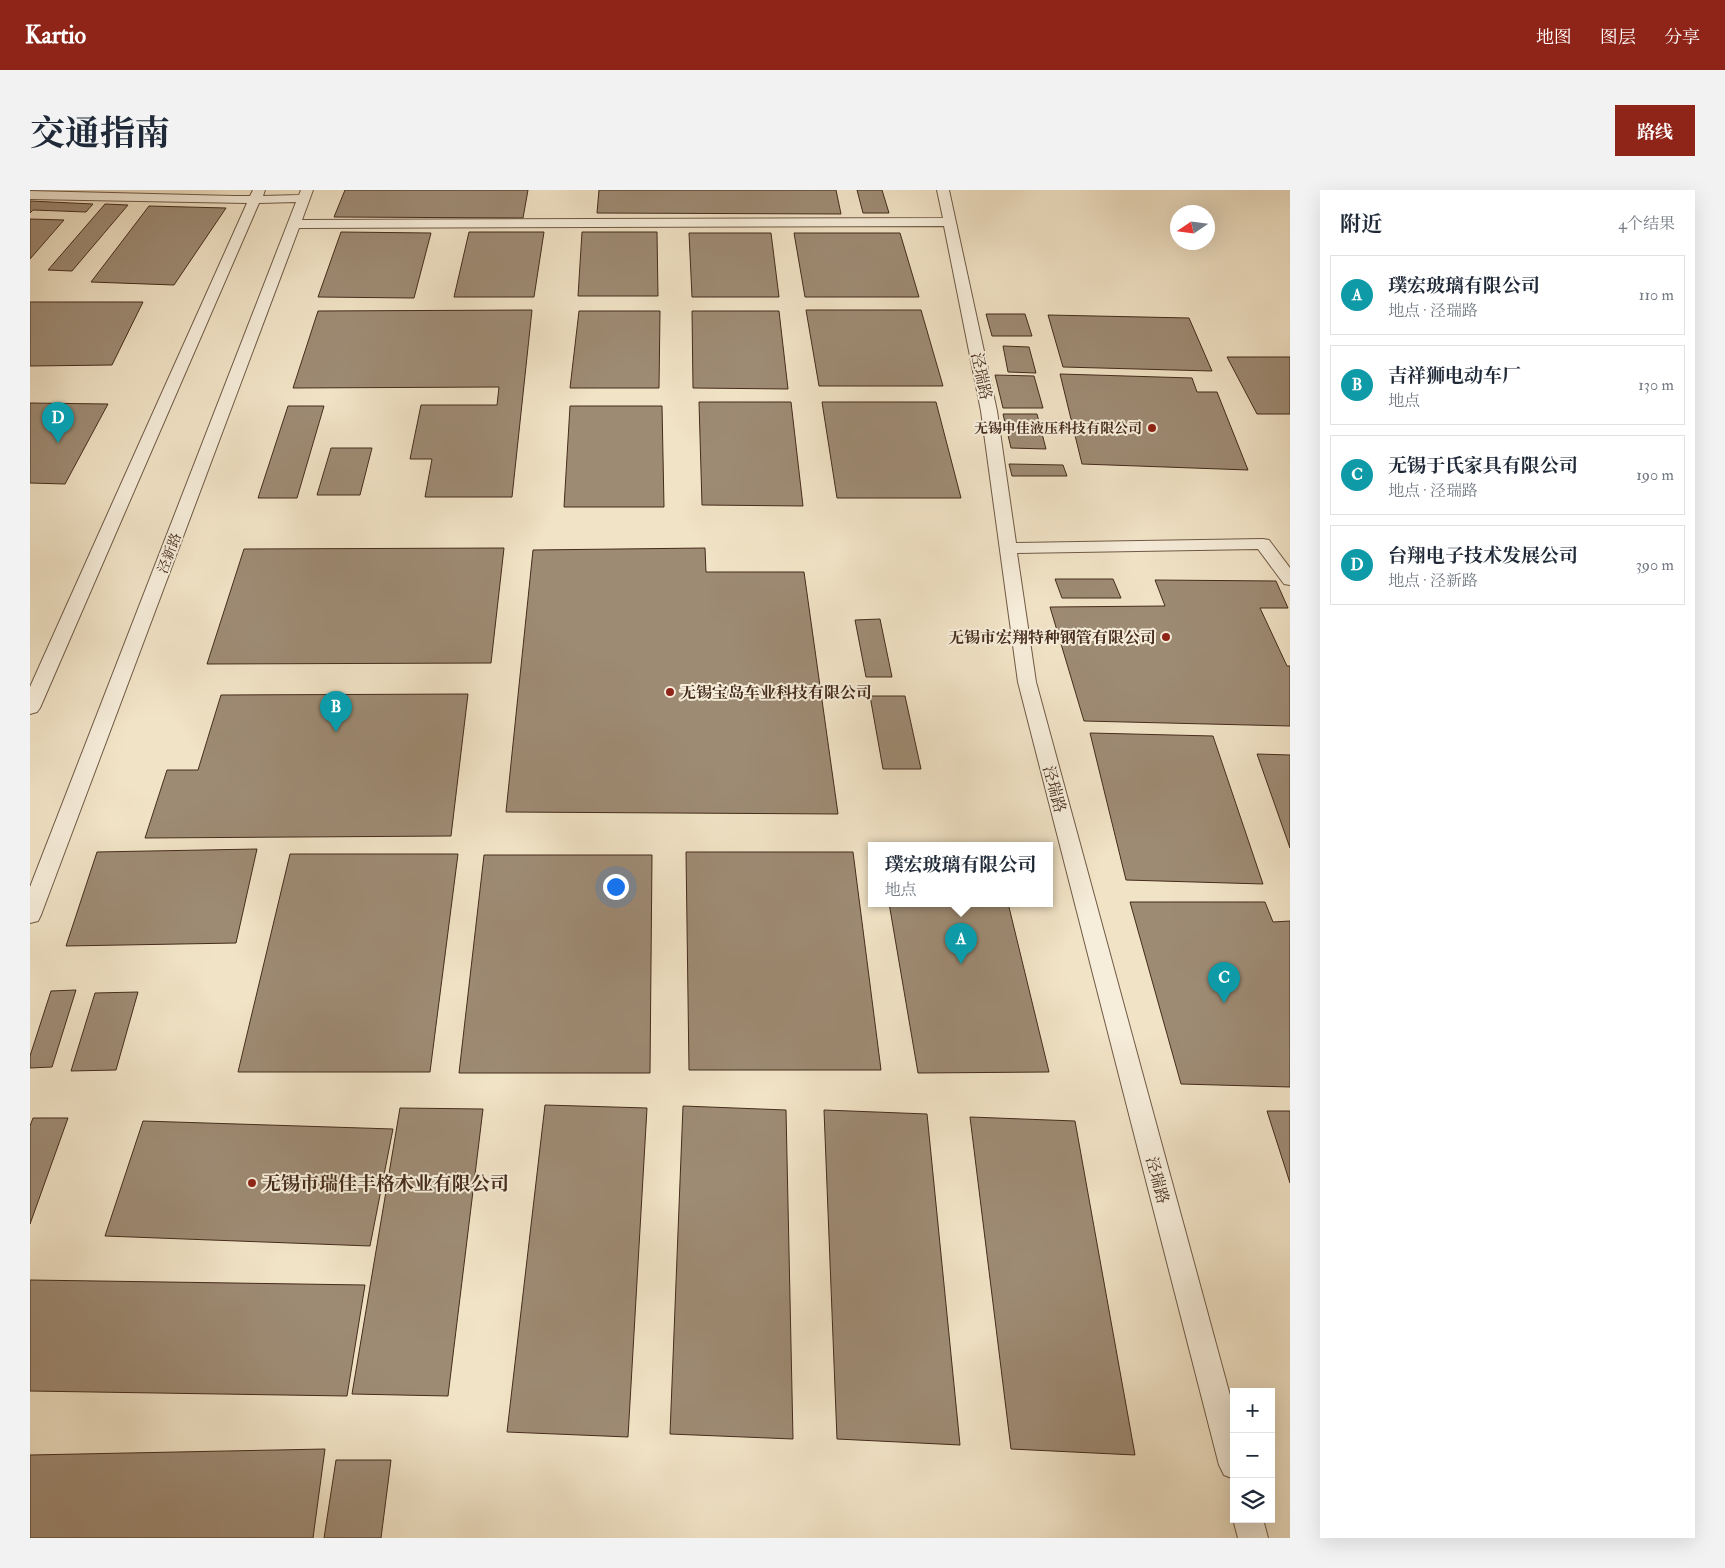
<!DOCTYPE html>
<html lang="zh">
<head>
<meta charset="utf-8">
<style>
  body { margin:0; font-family:"IM FELL Double Pica","Noto Serif SC",serif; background:#f2f2f3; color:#1f2937 }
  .controls { position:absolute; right:15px; bottom:15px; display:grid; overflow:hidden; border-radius:0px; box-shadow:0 5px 20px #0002 }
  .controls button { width:45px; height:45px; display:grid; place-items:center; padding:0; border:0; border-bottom:1px solid #e0e1e3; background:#fff; color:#1f2937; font:25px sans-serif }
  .compass { position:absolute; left:1140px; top:15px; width:45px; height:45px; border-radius:50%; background:#fff; box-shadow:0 5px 20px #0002; rotate:257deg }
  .you { position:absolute; left:585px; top:696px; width:18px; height:18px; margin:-12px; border:4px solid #fff; border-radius:50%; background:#1a73e8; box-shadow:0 0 0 8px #1a73e833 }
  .badge { display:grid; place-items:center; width:32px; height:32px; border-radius:50%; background:#8f2418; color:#fff; font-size:16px; font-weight:700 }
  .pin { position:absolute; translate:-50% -41px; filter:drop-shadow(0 1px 2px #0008) }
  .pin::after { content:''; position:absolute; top:26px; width:18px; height:15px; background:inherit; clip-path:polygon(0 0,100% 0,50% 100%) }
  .popup { position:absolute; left:838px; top:652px; width:185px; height:65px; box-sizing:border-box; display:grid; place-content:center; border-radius:0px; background:#fff; filter:drop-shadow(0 1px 4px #0005); font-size:16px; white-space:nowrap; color:#747a83 }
  .popup b { font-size:19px; color:#1f2937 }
  .popup::after { content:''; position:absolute; left:50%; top:100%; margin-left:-10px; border:10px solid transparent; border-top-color:#fff }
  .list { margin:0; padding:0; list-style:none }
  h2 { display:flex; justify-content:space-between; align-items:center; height:65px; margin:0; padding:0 20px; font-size:21px }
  h2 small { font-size:16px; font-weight:400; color:#747a83 }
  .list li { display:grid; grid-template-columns:32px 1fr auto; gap:15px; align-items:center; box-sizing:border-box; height:80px; margin:0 10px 10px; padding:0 10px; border:1px solid #e0e1e3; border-radius:0px }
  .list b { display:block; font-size:19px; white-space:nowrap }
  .list p { margin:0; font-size:16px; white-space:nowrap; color:#747a83 }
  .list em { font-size:16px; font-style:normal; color:#747a83 }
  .icon { flex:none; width:28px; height:28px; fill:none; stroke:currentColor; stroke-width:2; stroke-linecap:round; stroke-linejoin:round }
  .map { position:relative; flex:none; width:1260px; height:1348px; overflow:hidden; border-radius:0px }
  header { display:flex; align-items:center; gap:30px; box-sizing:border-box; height:70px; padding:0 25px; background:#8f2418; color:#fff }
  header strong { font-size:24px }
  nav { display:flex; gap:28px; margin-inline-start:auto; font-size:18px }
  .intro { display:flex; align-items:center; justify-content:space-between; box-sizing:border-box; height:120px; padding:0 30px }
  h1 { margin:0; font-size:35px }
  .button { padding:12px 22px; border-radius:0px; background:#8f2418; color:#fff; font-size:18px; font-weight:700 }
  main { display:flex; gap:30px; padding:0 30px }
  aside { flex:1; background:#fff; border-radius:0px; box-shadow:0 5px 20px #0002 }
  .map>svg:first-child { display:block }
  .building { fill:#9e8b74; stroke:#452c1c }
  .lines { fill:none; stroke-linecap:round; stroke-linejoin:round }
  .minor-casing { stroke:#705a46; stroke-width:2 }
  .minor { fill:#f6edda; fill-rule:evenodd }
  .poi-dot { fill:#8f2418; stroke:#f6edda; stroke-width:2 }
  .labels { text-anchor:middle; stroke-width:4; stroke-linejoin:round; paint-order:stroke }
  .far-poi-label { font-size:14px; font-weight:bold; fill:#452c1c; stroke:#f6edda; text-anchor:end }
  .far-street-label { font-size:14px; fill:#452c1c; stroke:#f6edda }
  .street-label { font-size:16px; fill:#452c1c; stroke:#f6edda }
  .poi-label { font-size:16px; font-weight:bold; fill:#452c1c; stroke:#f6edda; text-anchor:end }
  .near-poi-label { font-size:19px; font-weight:bold; fill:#452c1c; stroke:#f6edda; text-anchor:start }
</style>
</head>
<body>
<header>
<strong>Kartio</strong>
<nav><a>地图</a><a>图层</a><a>分享</a></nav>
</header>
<div class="intro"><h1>交通指南</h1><a class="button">路线</a></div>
<main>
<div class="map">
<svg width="1260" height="1348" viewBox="0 0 1260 1348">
  <rect width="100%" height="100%" fill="#f1e3c6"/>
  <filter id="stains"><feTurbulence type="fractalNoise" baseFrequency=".004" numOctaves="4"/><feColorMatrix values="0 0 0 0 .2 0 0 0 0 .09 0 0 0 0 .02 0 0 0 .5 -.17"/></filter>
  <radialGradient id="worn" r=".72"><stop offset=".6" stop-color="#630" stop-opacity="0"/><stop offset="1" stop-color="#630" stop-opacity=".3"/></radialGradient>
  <path class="building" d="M 315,0 L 498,0 L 493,28 L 304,27 Z
    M 569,0 L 806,0 L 811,24 L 567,23 Z
    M 827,0 L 852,0 L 859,23 L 833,23 Z
    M 0,11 L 63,14 L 56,22 L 3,20 L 0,23 Z
    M 75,14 L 98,15 L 42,81 L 18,80 Z
    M 119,16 L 196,18 L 144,95 L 61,92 Z
    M 0,29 L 34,30 L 0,69 Z
    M 311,42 L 401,43 L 384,108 L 288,107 Z
    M 439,42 L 514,42 L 504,107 L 424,107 Z
    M 552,42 L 627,42 L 628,106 L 548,106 Z
    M 659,43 L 741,43 L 749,107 L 662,107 Z
    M 764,43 L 870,43 L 889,107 L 775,107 Z
    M 0,112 L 113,112 L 82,175 L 0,176 Z
    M 502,120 L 482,307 L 395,307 L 402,269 L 380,269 L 391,215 L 467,215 L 469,197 L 263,198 L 288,121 Z
    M 776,120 L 891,120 L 913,196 L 789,196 Z
    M 549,121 L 630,121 L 629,198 L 540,198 Z
    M 662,121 L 749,121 L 758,199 L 663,198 Z
    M 956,124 L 995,124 L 1002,146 L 962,146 Z
    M 1018,125 L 1159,128 L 1182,181 L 1033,177 Z
    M 973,156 L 999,157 L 1006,183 L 978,182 Z
    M 1197,167 L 1260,167 L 1260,224 L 1227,224 Z
    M 1030,184 L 1162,188 L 1167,202 L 1187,202 L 1218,280 L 1052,274 Z
    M 965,185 L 1004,186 L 1013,218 L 973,218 Z
    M 669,212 L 761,212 L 773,316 L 672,315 Z
    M 792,212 L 906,212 L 931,308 L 807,308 Z
    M 0,213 L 78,214 L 35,294 L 0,293 Z
    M 258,216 L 294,216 L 267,308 L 228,308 Z
    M 540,216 L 632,216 L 634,317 L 534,317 Z
    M 973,224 L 1007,224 L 1016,259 L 981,258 Z
    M 301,258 L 342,258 L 330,305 L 287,305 Z
    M 979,274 L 1033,275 L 1037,286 L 982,286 Z
    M 474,358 L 461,473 L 177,474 L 214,359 Z
    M 675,358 L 676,382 L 774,382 L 808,624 L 476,622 L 503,360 Z
    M 1025,389 L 1083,389 L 1091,408 L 1032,408 Z
    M 1125,390 L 1246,391 L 1258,418 L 1230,418 L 1257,476 L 1260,476 L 1260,536 L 1054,531 L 1020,417 L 1135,416 Z
    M 850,429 L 862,487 L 836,487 L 825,430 Z
    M 438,504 L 421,646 L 115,648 L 137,580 L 168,580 L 191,505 Z
    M 840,506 L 875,506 L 891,579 L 853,579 Z
    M 1060,543 L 1183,546 L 1233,694 L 1096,690 Z
    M 1227,564 L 1260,565 L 1260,658 Z
    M 227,659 L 206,753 L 36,756 L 67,662 Z
    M 656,662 L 823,662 L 851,880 L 659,880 Z
    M 260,664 L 428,664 L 400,882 L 208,882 Z
    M 454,665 L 622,665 L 620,883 L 429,883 Z
    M 1100,712 L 1235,712 L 1243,732 L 1260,731 L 1260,897 L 1151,894 Z
    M 859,713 L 978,713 L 1019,882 L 888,883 Z
    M 46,800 L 22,877 L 0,878 L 0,866 L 21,801 Z
    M 108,802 L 86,880 L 41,881 L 65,803 Z
    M 515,915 L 617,918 L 598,1247 L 477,1242 Z
    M 653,916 L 756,920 L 763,1249 L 640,1244 Z
    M 370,918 L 453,919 L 418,1206 L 322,1204 Z
    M 794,920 L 897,924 L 930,1255 L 807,1249 Z
    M 1237,921 L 1260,921 L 1260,993 Z
    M 940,927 L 1045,931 L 1105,1265 L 981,1259 Z
    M 3,928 L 38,928 L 0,1034 L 0,936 Z
    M 113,931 L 363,939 L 340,1056 L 75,1046 Z
    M 0,1090 L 335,1095 L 317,1206 L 0,1201 Z
    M 295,1259 L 283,1348 L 0,1348 L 0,1265 Z
    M 306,1270 L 361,1270 L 351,1348 L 294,1348 Z"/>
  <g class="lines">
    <defs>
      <path id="minor" d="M 223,0 L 235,0 L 233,6 L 269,5 L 271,0 L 283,0 L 272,30 L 913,28 L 907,0 L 919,0 L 967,221 L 986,353 L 1233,349 L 1239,350 L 1260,378 L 1260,395 L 1254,394 L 1228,359 L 987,363 L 1006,492 L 1204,1220 L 1204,1289 L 1194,1285 L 1189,1275 L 988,492 L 951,221 L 914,36 L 269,38 L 11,725 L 8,731 L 0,733 L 0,697 L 266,12 L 229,13 L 10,518 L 7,522 L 0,524 L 0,497 L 217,13 L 0,9 L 0,1 L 204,6 L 220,6 Z
        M 1204,1327 L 1204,1329 L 1233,1329 L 1238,1348 L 1208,1348 L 1203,1329 Z"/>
    </defs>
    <use href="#minor" class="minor-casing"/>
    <use href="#minor" class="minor"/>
  </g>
  <g class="poi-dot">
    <circle cx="1122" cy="238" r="5"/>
    <circle cx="1136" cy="447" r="5"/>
    <circle cx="640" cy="502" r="5"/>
    <circle cx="222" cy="993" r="5"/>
  </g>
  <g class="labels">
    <g class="far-poi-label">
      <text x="1112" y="243">无锡申佳液压科技有限公司</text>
    </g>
    <g class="far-street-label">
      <text transform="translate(139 363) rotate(-69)" y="5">泾新路</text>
    </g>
    <g class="street-label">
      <text transform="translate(952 186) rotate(78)" y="6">泾瑞路</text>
      <text transform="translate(1025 599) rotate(75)" y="6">泾瑞路</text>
      <text transform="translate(1128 990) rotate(75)" y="6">泾瑞路</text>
    </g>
    <g class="poi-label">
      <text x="1126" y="453">无锡市宏翔特种钢管有限公司</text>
      <text x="650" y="508" text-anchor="start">无锡宝岛车业科技有限公司</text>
    </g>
    <g class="near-poi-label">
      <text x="232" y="1000">无锡市瑞佳丰格木业有限公司</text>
    </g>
  </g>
  <rect width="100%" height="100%" filter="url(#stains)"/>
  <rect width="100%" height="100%" fill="url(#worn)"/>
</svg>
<div class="controls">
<button>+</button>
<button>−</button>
<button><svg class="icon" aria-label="layers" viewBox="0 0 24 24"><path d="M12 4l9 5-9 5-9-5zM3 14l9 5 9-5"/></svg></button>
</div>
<svg class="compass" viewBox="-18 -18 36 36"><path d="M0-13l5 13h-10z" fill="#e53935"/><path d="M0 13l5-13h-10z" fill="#747a83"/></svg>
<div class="you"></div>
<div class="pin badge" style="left:931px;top:774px;background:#0f9aa8">A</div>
<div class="popup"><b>璞宏玻璃有限公司</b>地点</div>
<div class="pin badge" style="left:306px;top:542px;background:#0f9aa8">B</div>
<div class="pin badge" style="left:1194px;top:813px;background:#0f9aa8">C</div>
<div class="pin badge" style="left:28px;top:253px;background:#0f9aa8">D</div>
</div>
<aside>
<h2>附近<small>4个结果</small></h2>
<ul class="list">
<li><span class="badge" style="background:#0f9aa8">A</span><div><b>璞宏玻璃有限公司</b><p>地点 · 泾瑞路</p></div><em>110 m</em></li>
<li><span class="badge" style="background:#0f9aa8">B</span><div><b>吉祥狮电动车厂</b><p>地点</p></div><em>130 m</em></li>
<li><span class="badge" style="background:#0f9aa8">C</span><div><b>无锡于氏家具有限公司</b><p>地点 · 泾瑞路</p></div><em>190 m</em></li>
<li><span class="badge" style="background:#0f9aa8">D</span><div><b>台翔电子技术发展公司</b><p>地点 · 泾新路</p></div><em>390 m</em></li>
</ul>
</aside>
</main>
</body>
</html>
